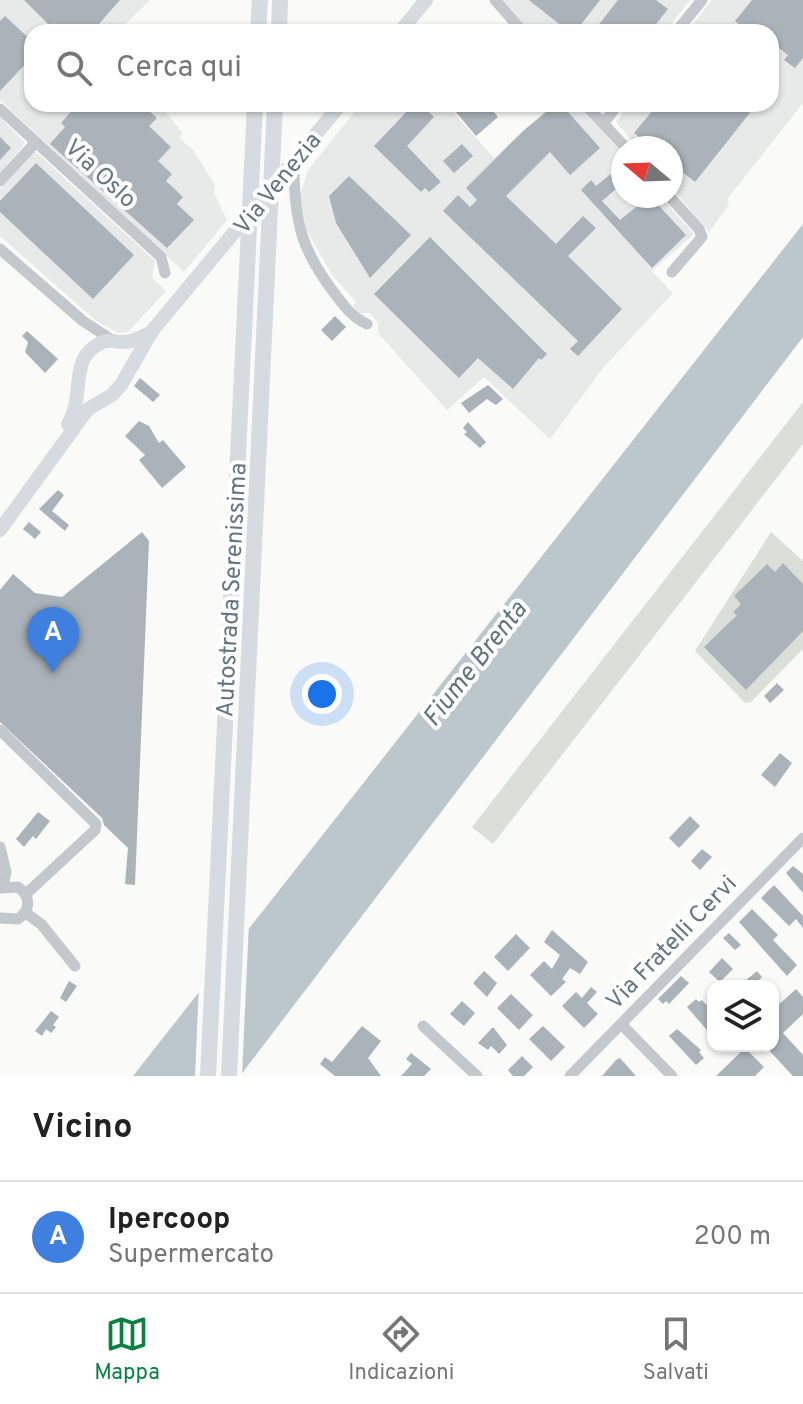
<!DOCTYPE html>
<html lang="it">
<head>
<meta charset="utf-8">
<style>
  body { margin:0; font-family:Overpass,sans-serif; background:#f6f6f6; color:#222 }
  .controls { position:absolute; right:24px; bottom:24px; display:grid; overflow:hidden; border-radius:16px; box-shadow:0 2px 6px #0004 }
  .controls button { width:72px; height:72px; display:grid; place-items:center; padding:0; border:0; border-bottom:2px solid #e0e0e0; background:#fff; color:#222; font:40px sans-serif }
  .compass { position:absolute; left:611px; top:136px; width:72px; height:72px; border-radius:50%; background:#fff; box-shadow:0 2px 6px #0004; rotate:289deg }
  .you { position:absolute; left:322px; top:694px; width:28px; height:28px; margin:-20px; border:6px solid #fff; border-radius:50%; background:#1a73e8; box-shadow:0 0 0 12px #1a73e833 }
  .badge { display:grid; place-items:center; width:52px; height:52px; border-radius:50%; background:#0b8043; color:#fff; font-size:26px; font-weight:700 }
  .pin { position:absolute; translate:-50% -66px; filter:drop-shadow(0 2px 4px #0008) }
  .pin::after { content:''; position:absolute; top:42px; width:28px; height:24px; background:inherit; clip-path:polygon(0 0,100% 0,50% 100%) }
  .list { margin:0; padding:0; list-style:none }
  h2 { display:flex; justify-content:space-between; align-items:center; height:104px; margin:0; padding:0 32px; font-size:34px }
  h2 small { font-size:26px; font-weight:400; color:#767676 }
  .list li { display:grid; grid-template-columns:52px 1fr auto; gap:24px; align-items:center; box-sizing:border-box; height:112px; padding:0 32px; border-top:2px solid #e0e0e0 }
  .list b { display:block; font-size:30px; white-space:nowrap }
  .list p { margin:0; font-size:26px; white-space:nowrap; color:#767676 }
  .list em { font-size:26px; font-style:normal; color:#767676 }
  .icon { flex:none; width:44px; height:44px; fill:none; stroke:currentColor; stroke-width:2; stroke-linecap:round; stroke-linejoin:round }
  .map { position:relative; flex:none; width:803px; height:1076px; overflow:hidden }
  .search { position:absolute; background:#fff; box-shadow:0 2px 6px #0004; left:24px; right:24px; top:24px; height:88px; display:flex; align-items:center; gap:20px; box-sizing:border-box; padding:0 28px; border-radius:24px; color:#767676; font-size:30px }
  .sheet { height:216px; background:#fff }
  nav { display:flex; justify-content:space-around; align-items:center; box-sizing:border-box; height:112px; border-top:2px solid #e0e0e0; background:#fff; font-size:22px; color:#767676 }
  nav a { display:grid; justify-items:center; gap:4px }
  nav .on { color:#0b8043 }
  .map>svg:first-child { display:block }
  .built { fill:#e8e9e9 }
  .green { fill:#dadfd7 }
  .water { fill:#bbc7cb }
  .pier { fill:#fafaf8 }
  .building { fill:#aab3b9 }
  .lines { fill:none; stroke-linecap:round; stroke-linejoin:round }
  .minor { stroke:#c3c8cc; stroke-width:11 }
  .major { stroke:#d6dbdf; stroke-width:14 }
  .highway { stroke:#d6dbdf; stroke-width:16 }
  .labels { text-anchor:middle; stroke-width:8; stroke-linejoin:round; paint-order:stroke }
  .street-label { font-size:24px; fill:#657683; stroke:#fff }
  .water-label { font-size:26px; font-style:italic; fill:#60757c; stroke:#fff }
</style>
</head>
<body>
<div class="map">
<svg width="803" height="1076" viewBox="0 0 803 1076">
  <rect width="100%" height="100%" fill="#fafaf8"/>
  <path class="built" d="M 0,0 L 150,0 L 117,32 L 32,32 L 32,104 L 159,104 L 183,133 L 179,138 L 193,150 L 215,185 L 214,192 L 227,220 L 184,272 L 0,100 Z
    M 499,0 L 690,0 L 665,32 L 527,32 Z
    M 712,0 L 803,0 L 803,103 L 728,198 L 729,204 L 709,232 L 671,187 L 671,148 L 638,148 L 616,122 L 630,104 L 771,104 L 771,32 L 687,32 Z
    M 361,104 L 371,108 L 376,104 L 446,104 L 494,158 L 553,104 L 579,104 L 623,154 L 623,196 L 660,196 L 694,234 L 652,271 L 673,293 L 603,368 L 550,439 L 484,377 L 447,410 L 378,333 L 378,323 L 370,313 L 359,313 L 353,306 L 356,302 L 332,275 L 306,229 L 300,195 L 308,170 Z
    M 0,117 L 25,143 L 0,173 Z
    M 35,151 L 155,261 L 152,278 L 166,291 L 128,332 L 118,333 L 95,320 L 0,236 L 0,189 Z"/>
  <path class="green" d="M 803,402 L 803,444 L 493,844 L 472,827 Z
    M 771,532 L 803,561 L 803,649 L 751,702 L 745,703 L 695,651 Z"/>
  <path class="water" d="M 803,224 L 803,337 L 240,1076 L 133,1076 Z"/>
  <path class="pier" d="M 249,921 L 242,1076 L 195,1076 L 199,985 Z"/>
  <path class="building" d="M 24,0 L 120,0 L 92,32 L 65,32 L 54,23 L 52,28 Z
    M 529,0 L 600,0 L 575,32 L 569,32 Z
    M 618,0 L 656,0 L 668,9 L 650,32 L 593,32 Z
    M 752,0 L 803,0 L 803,58 L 795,68 L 784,60 L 788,55 L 771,42 L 771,32 L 748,32 L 735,21 Z
    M 5,16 L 32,41 L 32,57 L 0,91 L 0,21 Z
    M 87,104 L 150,104 L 146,108 L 157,118 L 149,126 L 171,147 L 158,161 L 172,174 L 166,181 L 183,197 L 177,204 L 194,220 L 167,248 L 50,144 L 65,127 L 61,123 L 76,106 L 81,110 Z
    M 414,104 L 420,104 L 434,117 L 407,146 L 441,182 L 429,192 L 425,188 L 421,192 L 374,146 Z
    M 449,104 L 487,104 L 498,117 L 476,136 Z
    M 556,104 L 561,104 L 600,148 L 570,175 L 550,152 L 506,196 L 556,244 L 583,216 L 596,228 L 568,256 L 622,309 L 578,356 L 570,349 L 578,341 L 443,211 L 458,195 L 470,207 L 477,200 L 466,188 L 523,131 Z
    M 658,104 L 757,104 L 695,182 L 671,163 L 671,148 L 652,148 L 634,133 Z
    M 0,137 L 11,148 L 0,160 Z
    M 462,144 L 473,156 L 454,173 L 443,161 Z
    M 36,163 L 134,255 L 93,299 L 0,212 L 0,201 Z
    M 623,164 L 623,183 L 602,201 L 620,220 L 650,196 L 686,235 L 652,268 L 581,190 L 591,180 L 596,186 Z
    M 349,176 L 411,235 L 370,278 L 336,223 L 329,196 Z
    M 430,237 L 547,354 L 541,360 L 539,358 L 513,389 L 478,358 L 459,378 L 374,294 Z
    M 335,316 L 346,327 L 332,341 L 321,330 Z
    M 27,331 L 58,359 L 45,373 L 25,352 L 28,342 L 22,336 Z
    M 140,378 L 160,395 L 153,402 L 134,386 Z
    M 488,385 L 503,399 L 496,405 L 487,399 L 469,413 L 461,403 Z
    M 139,421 L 149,426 L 159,443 L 163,440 L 186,467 L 162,488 L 139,460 L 145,455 L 125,436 Z
    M 468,422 L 486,442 L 480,448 L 464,434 L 467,432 L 463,428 Z
    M 58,490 L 64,495 L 52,511 L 69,525 L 65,531 L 39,509 Z
    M 29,522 L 41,532 L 35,539 L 23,529 Z
    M 142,532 L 149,541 L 135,885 L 125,884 L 128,848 L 104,825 L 102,818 L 0,722 L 0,590 L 13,574 L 35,593 L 62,597 Z
    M 783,563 L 803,584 L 803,631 L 746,690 L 704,647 L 737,615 L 733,612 L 741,604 L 734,596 L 767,564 L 775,572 Z
    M 777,683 L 784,690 L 770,703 L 764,696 Z
    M 780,753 L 792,763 L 775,787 L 761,775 Z
    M 38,812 L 50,821 L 36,839 L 33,836 L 24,847 L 16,839 Z
    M 690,816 L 700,826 L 679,848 L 669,838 Z
    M 702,849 L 712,857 L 700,870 L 691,861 Z
    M 793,866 L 803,874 L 803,893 L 786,873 Z
    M 774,885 L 803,916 L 803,928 L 796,919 L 789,926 L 761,898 Z
    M 752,909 L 778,935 L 773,940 L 797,965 L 787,976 L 739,922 Z
    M 552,930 L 588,962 L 580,974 L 570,968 L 562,979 L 566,982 L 551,996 L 530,975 L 544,961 L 552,969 L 560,955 L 544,942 Z
    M 729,933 L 741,945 L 735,950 L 723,938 Z
    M 516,934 L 530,948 L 508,971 L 494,957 Z
    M 722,958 L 733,969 L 720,982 L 709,972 Z
    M 484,971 L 497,983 L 487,997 L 473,983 Z
    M 757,971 L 762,977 L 752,986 L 739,986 Z
    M 681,976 L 689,983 L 669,1004 L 666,1001 L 663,1004 L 658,999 Z
    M 69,981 L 77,986 L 66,1002 L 60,998 Z
    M 591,987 L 597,992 L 587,1003 L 598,1014 L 584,1028 L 562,1006 L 576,992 L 582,998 Z
    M 796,989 L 803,997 L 803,1014 L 783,1033 L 803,1055 L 803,1076 L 793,1076 L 765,1046 L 773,1046 L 773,1010 Z
    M 511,994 L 533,1015 L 519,1030 L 497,1008 Z
    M 696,999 L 699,1002 L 702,1000 L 713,1012 L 713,1037 L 687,1007 Z
    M 462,1001 L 475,1013 L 464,1026 L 450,1014 Z
    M 51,1011 L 59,1017 L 53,1025 L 56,1027 L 51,1033 L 46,1029 L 42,1036 L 35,1031 Z
    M 362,1026 L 381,1041 L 368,1058 L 381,1076 L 335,1076 L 320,1064 L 325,1057 L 332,1062 Z
    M 543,1026 L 565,1047 L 551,1061 L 529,1039 Z
    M 493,1027 L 507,1045 L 499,1054 L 491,1046 L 488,1050 L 478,1043 Z
    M 677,1029 L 701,1050 L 699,1052 L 704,1058 L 696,1065 L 669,1036 Z
    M 745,1048 L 764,1067 L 755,1076 L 716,1076 Z
    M 411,1053 L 431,1069 L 424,1076 L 401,1076 L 412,1064 L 406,1059 Z
    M 522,1056 L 533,1067 L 524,1076 L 513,1076 L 508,1070 Z
    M 620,1058 L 636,1076 L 602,1076 L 616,1060 Z"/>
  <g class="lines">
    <path class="minor" d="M 495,0 L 523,32
      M 676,32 L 702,0
      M 585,104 L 626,148
      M 0,109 L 161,257 L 165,273
      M 604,123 L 618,104
      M 290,167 L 294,171 C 295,224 302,251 335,294 C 344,306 353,318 367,324
      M 0,181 L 36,142
      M 669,196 L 699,229 L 702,237 L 672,272
      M 0,249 L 83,321 L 112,340
      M 0,730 L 96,824 L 95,830 L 26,894
      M 0,847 L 6,872 L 3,887
      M 0,888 L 18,887 C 31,896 31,910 18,919 L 0,918
      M 26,913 L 41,924 L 75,966
      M 622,1025 L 672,1076
      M 423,1026 L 477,1076
      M 570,1076 L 803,838"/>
    <path class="major" d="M 400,32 L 426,0
      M 68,424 C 86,396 67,356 103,342 C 111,339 115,342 122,342 C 133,343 143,336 152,332
      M 0,530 L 88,409 L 112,395 L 121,385 L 152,331 L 341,104"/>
    <path class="highway" d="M 258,32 L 260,0
      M 279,32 L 280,0
      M 208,1076 L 255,104
      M 229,1076 L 275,104"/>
  </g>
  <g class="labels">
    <g class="street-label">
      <text transform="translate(101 173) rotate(43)" y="8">Via Oslo</text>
      <text transform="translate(277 183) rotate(-51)" y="8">Via Venezia</text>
      <text transform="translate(231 590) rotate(-87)" y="8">Autostrada Serenissima</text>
      <text transform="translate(671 942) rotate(-46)" y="8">Via Fratelli Cervi</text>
    </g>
    <g class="water-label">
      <text transform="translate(474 663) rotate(-52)" y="9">Fiume Brenta</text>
    </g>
  </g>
</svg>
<div class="controls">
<button><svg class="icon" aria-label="layers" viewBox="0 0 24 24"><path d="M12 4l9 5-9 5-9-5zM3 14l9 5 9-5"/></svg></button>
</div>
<svg class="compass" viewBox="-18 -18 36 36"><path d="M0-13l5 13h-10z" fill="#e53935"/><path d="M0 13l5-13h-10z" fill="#767676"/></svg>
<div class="you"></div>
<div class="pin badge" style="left:53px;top:673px;background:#3f7fe0">A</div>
<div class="search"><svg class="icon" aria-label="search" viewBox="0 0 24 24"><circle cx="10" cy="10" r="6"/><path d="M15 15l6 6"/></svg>Cerca qui</div>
</div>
<section class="sheet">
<h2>Vicino<small></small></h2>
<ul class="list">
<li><span class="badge" style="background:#3f7fe0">A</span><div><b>Ipercoop</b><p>Supermercato</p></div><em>200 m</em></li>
</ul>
</section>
<nav>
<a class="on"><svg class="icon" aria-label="map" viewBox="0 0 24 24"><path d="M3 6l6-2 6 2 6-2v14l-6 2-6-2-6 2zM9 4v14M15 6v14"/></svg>Mappa</a>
<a><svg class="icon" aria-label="directions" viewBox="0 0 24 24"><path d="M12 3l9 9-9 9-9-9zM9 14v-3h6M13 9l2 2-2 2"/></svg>Indicazioni</a>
<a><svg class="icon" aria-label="saved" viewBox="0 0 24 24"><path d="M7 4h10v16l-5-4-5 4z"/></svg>Salvati</a>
</nav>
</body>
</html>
